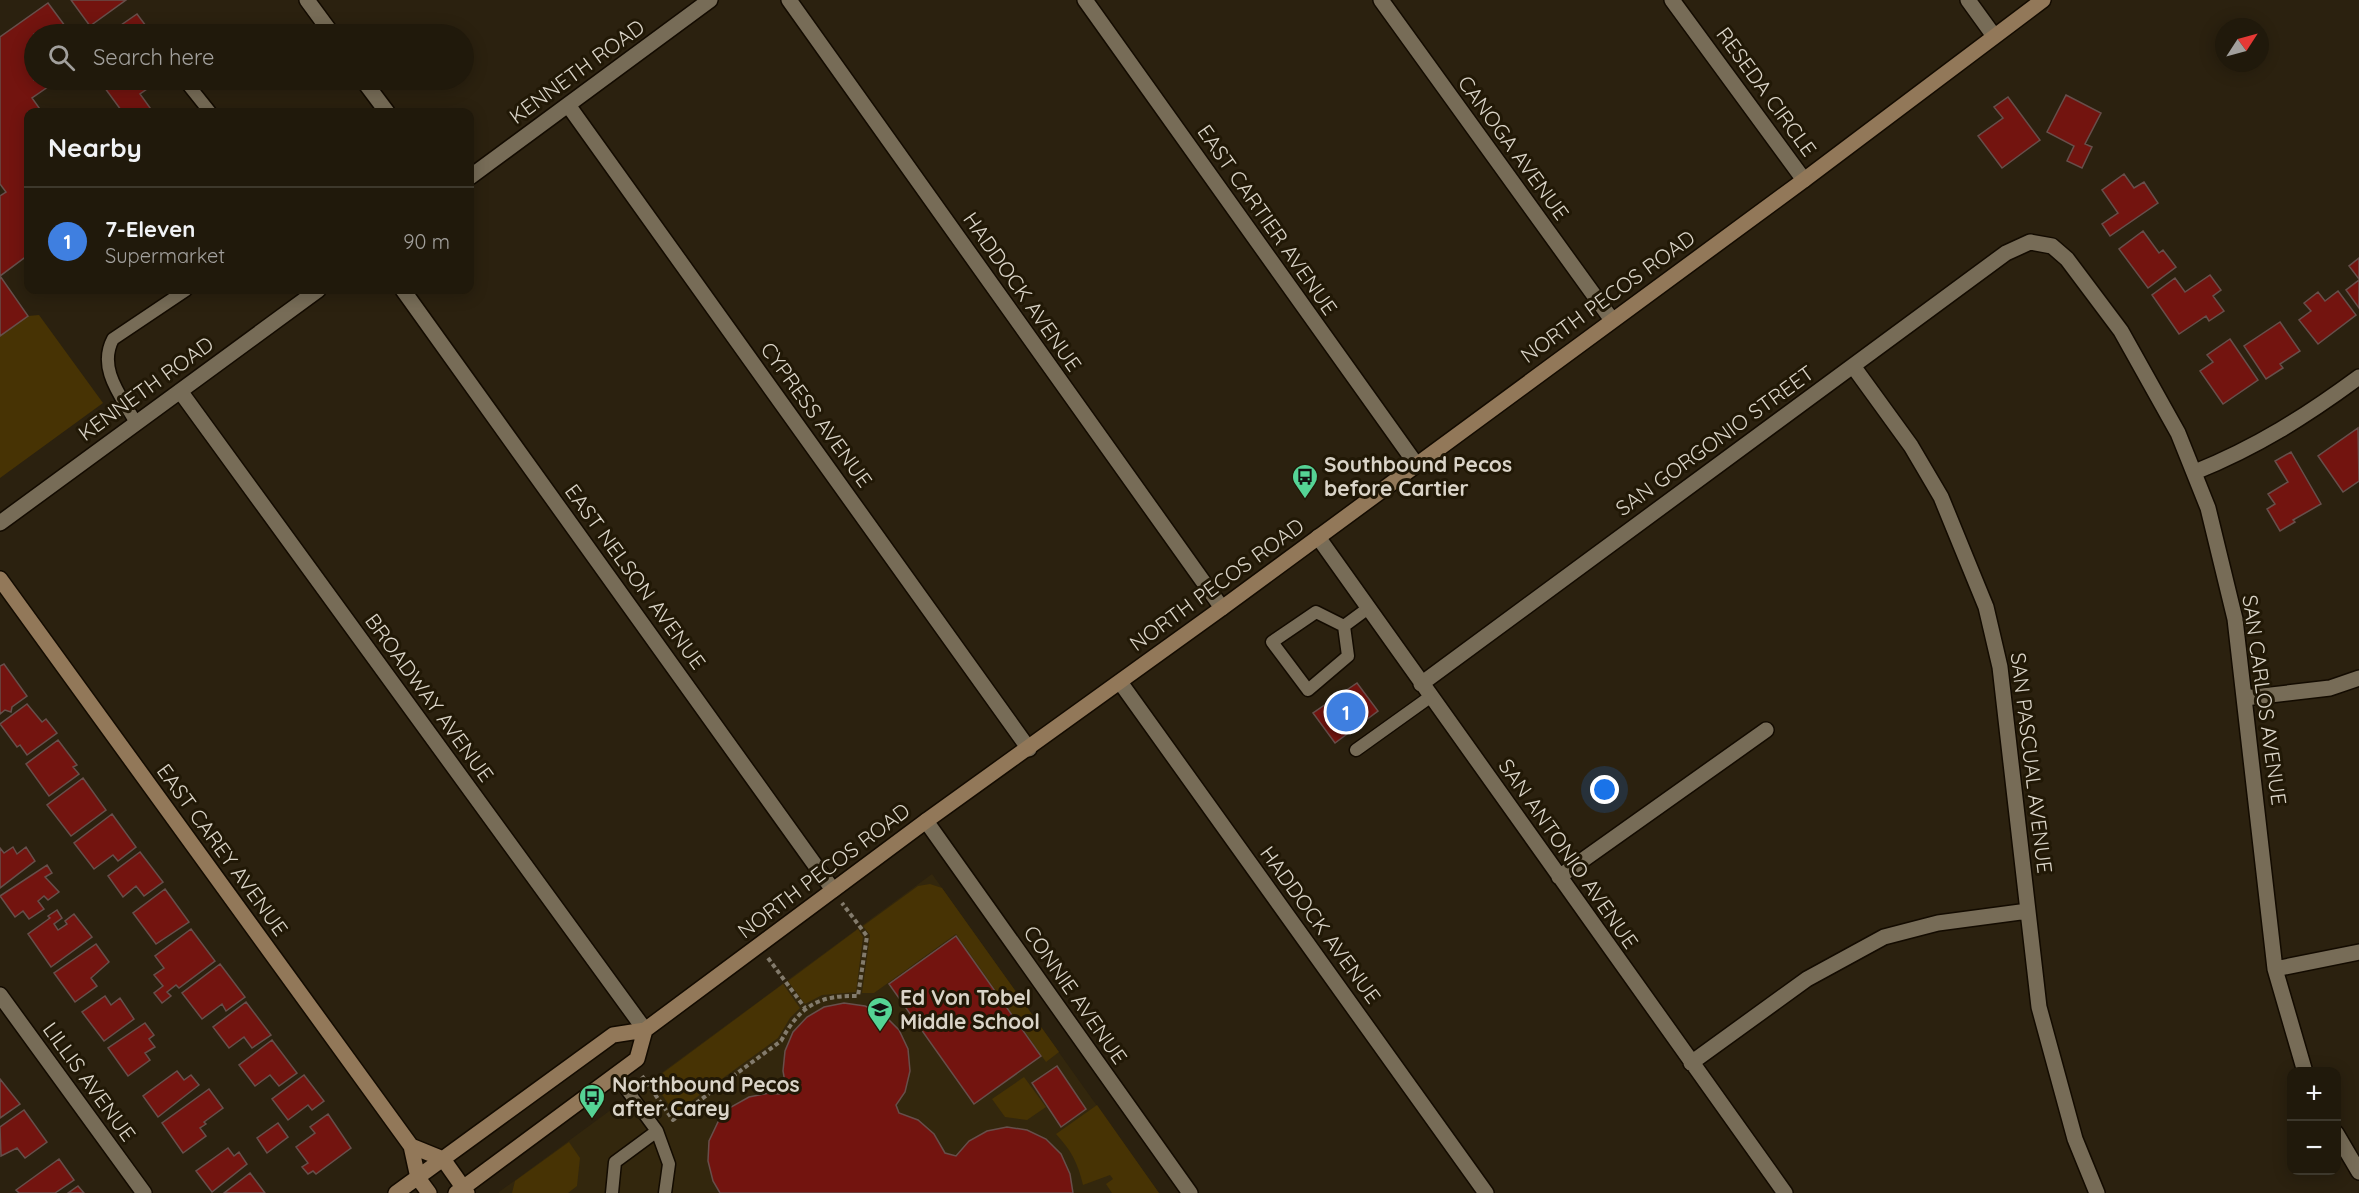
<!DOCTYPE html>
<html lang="en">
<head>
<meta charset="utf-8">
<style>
  body { margin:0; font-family:Quicksand,sans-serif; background:#282214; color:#f1f3f6 }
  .controls { position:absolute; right:18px; bottom:18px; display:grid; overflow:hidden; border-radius:12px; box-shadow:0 3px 15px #0003 }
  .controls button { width:54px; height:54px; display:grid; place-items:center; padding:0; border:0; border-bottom:2px solid #3d382c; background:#20190b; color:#f1f3f6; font:30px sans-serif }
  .compass { position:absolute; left:2215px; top:18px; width:54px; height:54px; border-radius:50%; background:#20190b; box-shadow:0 3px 15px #0003; rotate:54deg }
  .you { position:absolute; left:1605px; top:790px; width:21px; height:21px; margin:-15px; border:4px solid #fff; border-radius:50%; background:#1a73e8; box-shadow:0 0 0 9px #1a73e833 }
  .badge { display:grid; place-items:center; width:39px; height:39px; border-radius:50%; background:#7c3aed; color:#fff; font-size:20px; font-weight:700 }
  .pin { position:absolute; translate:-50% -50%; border:3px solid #fff; box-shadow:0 2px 6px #0006 }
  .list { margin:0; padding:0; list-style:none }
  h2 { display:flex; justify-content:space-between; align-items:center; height:78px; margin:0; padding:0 24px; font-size:26px }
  h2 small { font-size:20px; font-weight:400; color:#a2a09d }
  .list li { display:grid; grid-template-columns:39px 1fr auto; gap:18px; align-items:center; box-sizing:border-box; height:108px; padding:0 24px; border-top:2px solid #3d382c }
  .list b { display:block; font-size:22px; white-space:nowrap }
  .list p { margin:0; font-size:20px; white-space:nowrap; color:#a2a09d }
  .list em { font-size:20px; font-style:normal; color:#a2a09d }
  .icon { flex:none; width:33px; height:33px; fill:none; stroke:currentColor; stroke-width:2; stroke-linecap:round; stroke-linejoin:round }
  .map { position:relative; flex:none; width:2359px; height:1193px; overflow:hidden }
  .search { position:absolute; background:#20190b; box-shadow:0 3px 15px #0003; left:24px; top:24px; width:450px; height:66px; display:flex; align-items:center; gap:15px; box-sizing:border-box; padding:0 21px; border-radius:33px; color:#a2a09d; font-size:22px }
  .panel { position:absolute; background:#20190b; box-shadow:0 3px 15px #0003; left:24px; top:108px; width:450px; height:186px; border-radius:12px }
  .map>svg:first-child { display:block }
  .built { fill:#33270d }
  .green { fill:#473304 }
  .building { fill:#73140f; stroke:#674f4b; stroke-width:1.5 }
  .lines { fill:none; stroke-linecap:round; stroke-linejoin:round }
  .service-casing { stroke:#130b00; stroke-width:15 }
  .minor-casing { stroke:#130b00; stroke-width:18 }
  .secondary-casing { stroke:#130b00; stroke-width:18 }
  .path { stroke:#837b6c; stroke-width:4; stroke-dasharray:4.5 3; stroke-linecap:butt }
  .service { stroke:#776c57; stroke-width:12 }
  .minor { stroke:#776c57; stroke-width:15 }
  .secondary { stroke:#927859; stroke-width:15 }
  .labels { text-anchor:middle; stroke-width:6; stroke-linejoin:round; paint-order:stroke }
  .street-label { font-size:21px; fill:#dad4c8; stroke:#211806 }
  .poi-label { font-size:21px; font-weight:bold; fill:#dad4c8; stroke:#211806; text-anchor:start }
</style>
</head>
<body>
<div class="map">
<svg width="2359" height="1193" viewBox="0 0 2359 1193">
  <rect width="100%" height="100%" fill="#2b210f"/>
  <path class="built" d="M 932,874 L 1159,1193 L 499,1193 L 499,1192 Z"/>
  <path class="green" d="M 39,315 L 103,403 L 0,478 L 0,336 L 28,316 Z
    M 930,884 L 942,888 L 1059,1052 L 1046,1062 L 956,934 L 874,993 L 862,993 L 870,935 L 863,926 L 918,886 Z
    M 858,929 L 863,937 L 856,992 L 822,995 L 805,1004 L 788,981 Z
    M 783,984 L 800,1008 L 790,1018 L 778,1038 L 675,1113 L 652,1081 Z
    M 1024,1077 L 1046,1107 L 1027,1120 L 1005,1117 L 992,1099 Z
    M 1097,1105 L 1159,1193 L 1112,1193 L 1106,1184 L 1113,1179 L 1110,1175 L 1083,1185 C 1078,1163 1071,1150 1056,1134 Z
    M 569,1142 L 580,1158 L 577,1186 L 568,1193 L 512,1193 L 515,1181 Z"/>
  <path class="building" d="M 71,0 L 126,0 L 90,26 Z
    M 48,3 L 71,34 L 34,34 L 34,80 L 58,80 L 32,98 L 42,112 L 28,112 L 28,255 L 0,276 L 0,196 L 6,192 L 0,184 L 0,37 Z
    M 137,14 L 152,34 L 108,34 Z
    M 99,80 L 160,80 L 140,94 L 153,112 L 117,112 L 121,110 Z
    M 2066,95 L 2101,113 L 2085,144 L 2092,147 L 2082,168 L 2067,161 L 2074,146 L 2047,132 Z
    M 2008,97 L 2040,140 L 2002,168 L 1978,136 L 2003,118 L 1994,107 Z
    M 2124,174 L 2134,188 L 2144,182 L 2158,203 L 2110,236 L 2102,224 L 2118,213 L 2102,190 Z
    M 2143,231 L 2159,253 L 2163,250 L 2176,267 L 2148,288 L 2119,249 Z
    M 2359,258 L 2359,279 L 2349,266 Z
    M 2210,275 L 2221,290 L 2213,296 L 2224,311 L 2209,321 L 2206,316 L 2179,334 L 2152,295 L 2175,278 L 2185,292 Z
    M 0,276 L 28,316 L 0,336 Z
    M 2359,280 L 2359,308 L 2346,290 Z
    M 2338,291 L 2356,315 L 2318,344 L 2299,320 L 2311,311 L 2304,303 L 2318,292 L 2325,301 Z
    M 2280,322 L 2300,351 L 2280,364 L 2283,368 L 2266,379 L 2244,346 Z
    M 2230,339 L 2258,380 L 2223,404 L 2200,371 L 2213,362 L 2207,355 Z
    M 2358,428 L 2359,481 L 2343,492 L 2318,456 Z
    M 2291,452 L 2321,504 L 2293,520 L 2295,522 L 2280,531 L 2267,509 L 2275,504 L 2268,494 L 2288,482 L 2275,461 Z
    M 4,664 L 27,696 L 12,707 L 11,712 L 5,710 L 0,714 L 0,666 Z
    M 1357,683 L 1378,711 L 1335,743 L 1313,713 Z
    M 27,704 L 42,722 L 46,719 L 57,733 L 27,755 L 20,745 L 17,747 L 0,724 Z
    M 58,740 L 77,765 L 73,767 L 79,774 L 49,796 L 26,764 Z
    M 83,778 L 106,810 L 71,836 L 47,805 Z
    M 112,814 L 136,847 L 118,861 L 113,855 L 94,869 L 74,843 Z
    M 13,847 L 17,854 L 26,847 L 35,861 L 0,888 L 0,848 L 4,853 Z
    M 140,852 L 163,882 L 144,896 L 136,886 L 123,897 L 108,876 Z
    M 47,865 L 52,873 L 45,877 L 59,892 L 48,900 L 44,896 L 38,901 L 44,909 L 29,919 L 23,911 L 15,917 L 0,896 Z
    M 165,889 L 189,922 L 156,944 L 133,913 Z
    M 57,910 L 62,918 L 54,924 L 58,930 L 67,924 L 65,921 L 74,914 L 92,937 L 51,967 L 28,934 L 50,918 L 48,916 Z
    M 191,929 L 215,961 L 179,988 L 176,985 L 167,992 L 171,996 L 162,1003 L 154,993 L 163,986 L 154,975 L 164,968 L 155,956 Z
    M 956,936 L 1041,1056 L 974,1104 L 889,984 Z
    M 96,944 L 109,962 L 91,978 L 97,986 L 75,1002 L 54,973 Z
    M 220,964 L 245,997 L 226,1011 L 222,1004 L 202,1019 L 182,993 Z
    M 105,996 L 111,1005 L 120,998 L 134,1019 L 104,1041 L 82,1012 Z
    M 246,1002 L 271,1035 L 252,1048 L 244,1037 L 229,1048 L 213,1027 Z
    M 844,1003 L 865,1006 L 883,1014 L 899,1030 L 908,1049 L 910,1071 L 905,1092 L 896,1105 L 899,1113 L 918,1120 L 934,1134 L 945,1153 L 956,1156 L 969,1141 L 987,1131 L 1007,1127 L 1027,1130 L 1046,1139 L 1061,1154 L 1070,1174 L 1073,1193 L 720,1193 L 713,1181 L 708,1161 L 709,1141 L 718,1122 L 731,1107 L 749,1097 L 769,1093 L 779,1094 L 786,1088 L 783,1071 L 785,1051 L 793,1032 L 807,1017 L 824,1007 Z
    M 145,1023 L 154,1035 L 149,1039 L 155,1047 L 145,1053 L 150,1060 L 128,1076 L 108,1048 Z
    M 272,1040 L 297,1073 L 279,1086 L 270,1075 L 255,1086 L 239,1065 Z
    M 1057,1066 L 1086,1109 L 1061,1127 L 1032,1083 Z
    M 177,1071 L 184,1080 L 191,1075 L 199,1085 L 158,1117 L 143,1096 Z
    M 304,1075 L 324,1101 L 312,1110 L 308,1105 L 288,1120 L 272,1099 Z
    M 0,1079 L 20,1104 L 0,1118 Z
    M 209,1089 L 223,1108 L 204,1122 L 206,1124 L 200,1128 L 206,1136 L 183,1153 L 162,1123 Z
    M 24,1110 L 47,1142 L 25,1158 L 17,1148 L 1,1156 L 0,1127 Z
    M 328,1114 L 351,1148 L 316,1174 L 313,1171 L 308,1174 L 302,1167 L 308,1163 L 296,1147 L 315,1133 L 310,1127 Z
    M 278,1123 L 288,1137 L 267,1153 L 257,1138 Z
    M 228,1148 L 234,1156 L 239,1152 L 247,1164 L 212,1192 L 196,1171 Z
    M 59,1159 L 74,1180 L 55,1193 L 19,1193 L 16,1190 Z
    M 250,1173 L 265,1193 L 224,1193 Z
    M 78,1186 L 84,1193 L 68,1193 Z"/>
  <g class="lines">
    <defs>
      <path id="service" d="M 186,82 L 210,112
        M 136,423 C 122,397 97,369 113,339 L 186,290
        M 1316,612 L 1344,626 L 1348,656 L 1308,690 L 1272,642 Z
        M 1344,626 L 1367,609
        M 1356,750 L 1430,697
        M 616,1075 L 657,1131 L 669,1164 L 665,1193
        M 612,1193 L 615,1162 L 657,1131"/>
      <path id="minor" d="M 307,0 L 332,34
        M 789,0 L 1222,608
        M 1085,0 L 1416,464
        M 1381,0 L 1612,320
        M 1672,0 L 1804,180
        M 1968,0 L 1994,36
        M 363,80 L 387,112
        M 568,105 L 1029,749
        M 470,177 L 710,0
        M 403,290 L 833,890
        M 1853,366 L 1911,446 L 1941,497 L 1986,607 L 2000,667 L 2039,1007 L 2075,1139 L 2097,1193
        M 180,391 L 645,1030
        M 2195,472 C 2257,447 2306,416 2359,377
        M 0,523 L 318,290
        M 1318,537 L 1785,1193
        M 1120,682 L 1486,1193
        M 1421,684 L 2006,253 L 2030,242 L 2052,246 L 2067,259 L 2121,331 L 2178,433 L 2208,508 L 2235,619 L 2275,969 L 2305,1072
        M 2245,698 L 2330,688 L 2359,678
        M 926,821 L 1190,1193
        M 1559,877 L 1766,730
        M 2275,969 L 2359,952
        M 0,995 L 144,1193
        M 1691,1063 L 1807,979 L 1884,937 L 1938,923 L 2028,911
        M 2336,1133 L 2359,1172"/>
      <path id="secondary" d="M 0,579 L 411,1146 L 418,1178 L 429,1193
        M 411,1146 L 443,1159 L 467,1193
        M 396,1193 L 613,1035 L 645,1030 L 926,821 L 1222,608 L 1804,180 L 2043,0
        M 456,1193 L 637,1059 L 645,1030"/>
    </defs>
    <use href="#service" class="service-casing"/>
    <use href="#minor" class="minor-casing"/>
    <use href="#secondary" class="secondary-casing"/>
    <path class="path" d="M 768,958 L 805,1008
      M 642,1076 L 673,1120 L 781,1041 C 800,1006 818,995 858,996 L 867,936 L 842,903"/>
    <use href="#service" class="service"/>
    <use href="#minor" class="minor"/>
    <use href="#secondary" class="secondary"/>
  </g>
  <defs>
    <symbol id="bus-pin" viewBox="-11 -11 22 30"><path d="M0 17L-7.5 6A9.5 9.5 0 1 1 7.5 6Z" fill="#55d395" stroke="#211806"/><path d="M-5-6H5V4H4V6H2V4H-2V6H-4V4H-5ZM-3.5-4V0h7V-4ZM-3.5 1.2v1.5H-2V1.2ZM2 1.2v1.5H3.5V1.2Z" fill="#111"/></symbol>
    <symbol id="school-pin" viewBox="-11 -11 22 30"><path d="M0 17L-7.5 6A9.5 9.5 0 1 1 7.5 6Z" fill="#55d395" stroke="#211806"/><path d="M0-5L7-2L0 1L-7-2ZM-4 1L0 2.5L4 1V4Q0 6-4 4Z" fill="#111"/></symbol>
  </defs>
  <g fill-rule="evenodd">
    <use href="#bus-pin" x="1290" y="462" width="30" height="40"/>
    <use href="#school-pin" x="865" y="995" width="30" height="40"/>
    <use href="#bus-pin" x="577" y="1082" width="30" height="40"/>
  </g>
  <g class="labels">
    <g class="street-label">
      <text transform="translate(577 72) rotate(-36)" y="7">KENNETH ROAD</text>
      <text transform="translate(1766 92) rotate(54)" y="7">RESEDA CIRCLE</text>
      <text transform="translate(1513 148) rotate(54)" y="7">CANOGA AVENUE</text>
      <text transform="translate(1267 220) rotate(55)" y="7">EAST CARTIER AVENUE</text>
      <text transform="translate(1022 292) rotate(55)" y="7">HADDOCK AVENUE</text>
      <text transform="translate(1608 297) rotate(-36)" y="7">NORTH PECOS ROAD</text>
      <text transform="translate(146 389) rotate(-36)" y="7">KENNETH ROAD</text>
      <text transform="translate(816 415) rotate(54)" y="7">CYPRESS AVENUE</text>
      <text transform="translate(1715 441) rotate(-36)" y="7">SAN GORGONIO STREET</text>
      <text transform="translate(635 577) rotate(54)" y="7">EAST NELSON AVENUE</text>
      <text transform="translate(1217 585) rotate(-36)" y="7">NORTH PECOS ROAD</text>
      <text transform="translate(429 698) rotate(54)" y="7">BROADWAY AVENUE</text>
      <text transform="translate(2264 700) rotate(82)" y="7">SAN CARLOS AVENUE</text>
      <text transform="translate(2031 763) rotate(83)" y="7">SAN PASCUAL AVENUE</text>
      <text transform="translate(222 850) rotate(54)" y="7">EAST CAREY AVENUE</text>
      <text transform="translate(1568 854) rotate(55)" y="7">SAN ANTONIO AVENUE</text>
      <text transform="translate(824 871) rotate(-37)" y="7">NORTH PECOS ROAD</text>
      <text transform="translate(1320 925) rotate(54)" y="7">HADDOCK AVENUE</text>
      <text transform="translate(1075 995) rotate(55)" y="7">CONNIE AVENUE</text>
      <text transform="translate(89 1082) rotate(54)" y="7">LILLIS AVENUE</text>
    </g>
    <g class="poi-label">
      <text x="1324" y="472">Southbound Pecos<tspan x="1324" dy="24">before Cartier</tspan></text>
      <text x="900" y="1005">Ed Von Tobel<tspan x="900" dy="24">Middle School</tspan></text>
      <text x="612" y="1092">Northbound Pecos<tspan x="612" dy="24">after Carey</tspan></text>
    </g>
  </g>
</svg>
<div class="controls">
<button>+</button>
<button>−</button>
</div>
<svg class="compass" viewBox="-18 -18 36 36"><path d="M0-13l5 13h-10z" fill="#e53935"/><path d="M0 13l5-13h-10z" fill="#a2a09d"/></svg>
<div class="you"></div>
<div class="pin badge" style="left:1346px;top:712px;background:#3f7fe0">1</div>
<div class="search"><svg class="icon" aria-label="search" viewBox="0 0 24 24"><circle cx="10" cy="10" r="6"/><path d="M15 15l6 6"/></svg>Search here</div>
<section class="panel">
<h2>Nearby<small></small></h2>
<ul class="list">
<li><span class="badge" style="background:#3f7fe0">1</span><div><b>7-Eleven</b><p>Supermarket</p></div><em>90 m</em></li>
</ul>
</section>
</div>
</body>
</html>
